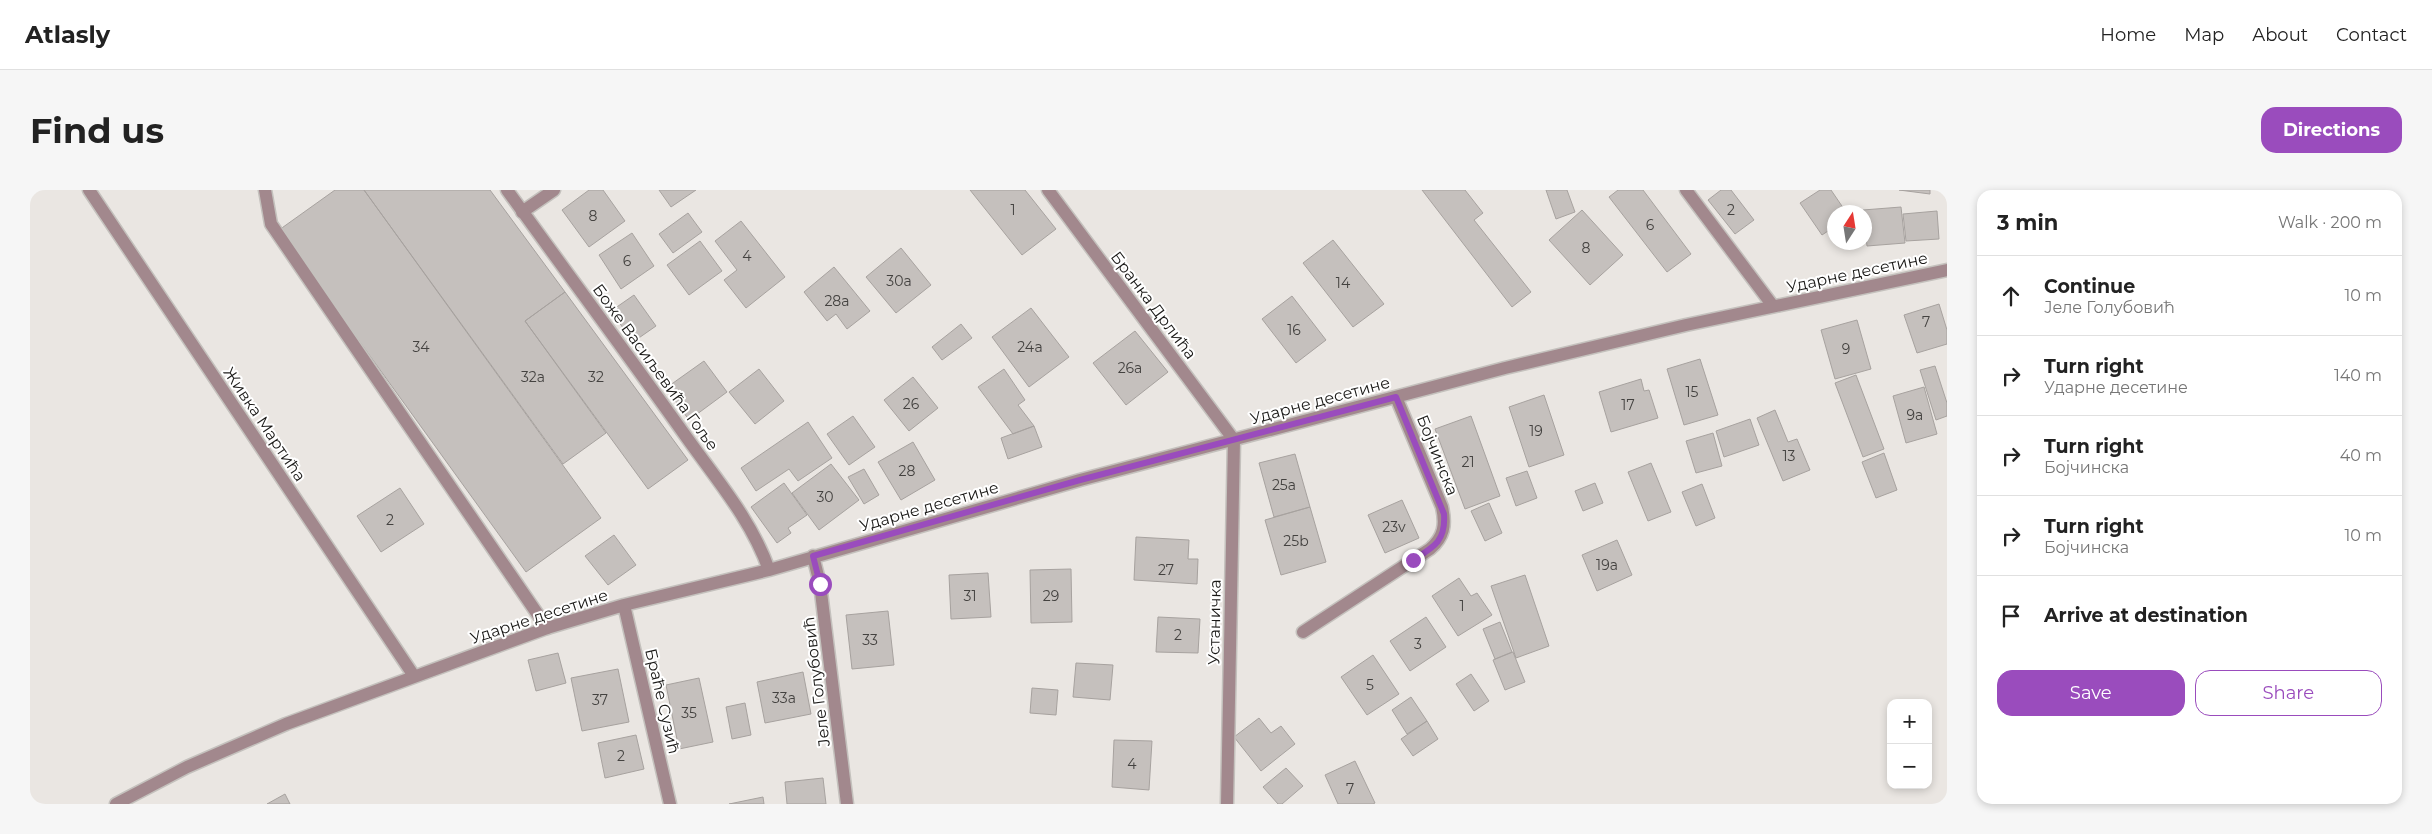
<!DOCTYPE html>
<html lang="en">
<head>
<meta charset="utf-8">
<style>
  body { margin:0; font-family:Montserrat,sans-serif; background:#f6f6f6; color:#222 }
  .controls { position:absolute; right:15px; bottom:15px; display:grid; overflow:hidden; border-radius:10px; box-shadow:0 2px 8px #0003 }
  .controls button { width:45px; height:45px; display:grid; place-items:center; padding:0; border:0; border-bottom:1px solid #e0e0e0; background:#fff; color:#222; font:25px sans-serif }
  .compass { position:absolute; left:1797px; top:15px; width:45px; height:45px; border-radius:50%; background:#fff; box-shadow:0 2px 8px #0003; rotate:12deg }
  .stop { position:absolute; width:15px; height:15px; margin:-11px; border:4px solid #9a4cbd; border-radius:50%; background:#fff }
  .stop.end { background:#9a4cbd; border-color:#fff; box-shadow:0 1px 5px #0008 }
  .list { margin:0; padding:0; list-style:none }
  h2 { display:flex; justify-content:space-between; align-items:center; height:65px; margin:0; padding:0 20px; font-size:21px }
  h2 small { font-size:16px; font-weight:400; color:#767676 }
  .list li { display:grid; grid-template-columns:32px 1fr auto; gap:15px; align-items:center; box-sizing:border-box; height:80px; padding:0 20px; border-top:1px solid #e0e0e0 }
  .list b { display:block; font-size:19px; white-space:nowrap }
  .list p { margin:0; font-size:16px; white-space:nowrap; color:#767676 }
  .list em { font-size:16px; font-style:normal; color:#767676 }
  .actions { display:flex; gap:10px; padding:15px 20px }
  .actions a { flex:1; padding:11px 0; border:1px solid #9a4cbd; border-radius:15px; text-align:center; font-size:18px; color:#9a4cbd }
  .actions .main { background:#9a4cbd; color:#fff }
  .icon { flex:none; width:28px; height:28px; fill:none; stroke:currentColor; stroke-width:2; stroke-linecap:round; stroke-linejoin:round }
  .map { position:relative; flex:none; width:1917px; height:614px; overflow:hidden; border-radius:15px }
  header { display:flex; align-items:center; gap:30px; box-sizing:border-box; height:70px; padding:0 25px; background:#fff; border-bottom:1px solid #e0e0e0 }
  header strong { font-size:24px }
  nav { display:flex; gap:28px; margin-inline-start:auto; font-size:18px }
  .intro { display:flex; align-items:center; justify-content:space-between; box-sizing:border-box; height:120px; padding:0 30px }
  h1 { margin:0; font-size:35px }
  .button { padding:12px 22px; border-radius:15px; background:#9a4cbd; color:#fff; font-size:18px; font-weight:700 }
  main { display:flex; gap:30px; padding:0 30px }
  aside { flex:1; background:#fff; border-radius:15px; box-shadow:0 2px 8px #0003 }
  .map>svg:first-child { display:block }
  .building { fill:#c5c0bd; stroke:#a7a29f }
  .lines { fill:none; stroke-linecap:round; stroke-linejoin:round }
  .service-casing { stroke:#c4c1bd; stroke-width:15 }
  .minor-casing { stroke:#c4c1bd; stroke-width:15 }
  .service { stroke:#a2888d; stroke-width:12 }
  .minor { stroke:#a2888d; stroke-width:12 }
  .route { stroke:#9a4cbd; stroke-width:6 }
  .labels { text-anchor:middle; stroke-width:4; stroke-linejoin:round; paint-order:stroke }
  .number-label { font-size:14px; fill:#444240 }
  .street-label { font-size:16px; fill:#191816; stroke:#fff }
</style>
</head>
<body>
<header>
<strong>Atlasly</strong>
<nav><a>Home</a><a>Map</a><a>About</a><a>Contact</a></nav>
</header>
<div class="intro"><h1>Find us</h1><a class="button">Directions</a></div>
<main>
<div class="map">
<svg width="1917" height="614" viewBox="0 0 1917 614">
  <rect width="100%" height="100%" fill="#eae6e2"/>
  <path class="building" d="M 305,0 L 334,0 L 571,328 L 496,382 L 249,40 Z
    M 334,0 L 460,0 L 535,102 L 495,131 L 576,243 L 533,274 Z
    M 559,0 L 573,0 L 595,31 L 559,57 L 532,20 Z
    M 629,0 L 666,0 L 641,17 Z
    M 940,0 L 995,0 L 1026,39 L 992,65 Z
    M 1392,0 L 1435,0 L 1453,23 L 1444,30 L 1501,102 L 1482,117 Z
    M 1516,0 L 1537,0 L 1545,22 L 1526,29 Z
    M 1588,0 L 1613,0 L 1661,64 L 1637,82 L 1579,7 Z
    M 1691,0 L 1701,0 L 1724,30 L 1705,44 L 1678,10 Z
    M 1790,0 L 1801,0 L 1816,22 L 1804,22 L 1804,37 L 1792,45 L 1770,13 Z
    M 1869,0 L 1900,0 L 1900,4 Z
    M 1871,17 L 1875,53 L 1837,56 L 1833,20 Z
    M 1552,20 L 1593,65 L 1560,95 L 1519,50 Z
    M 1907,21 L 1909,49 L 1876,51 L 1873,24 Z
    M 658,23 L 672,42 L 643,63 L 629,44 Z
    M 711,31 L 755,87 L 716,118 L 694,90 L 707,80 L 685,51 Z
    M 602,43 L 624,76 L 591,99 L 569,65 Z
    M 1303,50 L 1354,114 L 1323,137 L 1273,73 Z
    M 670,51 L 692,81 L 659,105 L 637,75 Z
    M 871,58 L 901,95 L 866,123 L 836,87 Z
    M 804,77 L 840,121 L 817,139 L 806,124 L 797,131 L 774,102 Z
    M 535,102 L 658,270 L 618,299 L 495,131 Z
    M 604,105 L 626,136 L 603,152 L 581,121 Z
    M 1262,106 L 1296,150 L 1266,173 L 1232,129 Z
    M 1909,114 L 1917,140 L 1917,154 L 1887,163 L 1874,125 Z
    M 1001,118 L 1039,167 L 999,197 L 962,147 Z
    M 1827,130 L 1841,179 L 1805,189 L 1791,140 Z
    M 931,134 L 942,148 L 912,170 L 902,157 Z
    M 1105,141 L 1138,182 L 1096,215 L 1063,173 Z
    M 1670,169 L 1688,225 L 1654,235 L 1637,179 Z
    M 674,171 L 697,202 L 659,230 L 636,198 Z
    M 1905,176 L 1917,213 L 1917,226 L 1906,230 L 1890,180 Z
    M 729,179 L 754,211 L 725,234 L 699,202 Z
    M 974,179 L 995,210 L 988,215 L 1004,236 L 983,244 L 948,197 Z
    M 1826,185 L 1854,259 L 1833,267 L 1805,193 Z
    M 883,187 L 908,218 L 879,241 L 854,210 Z
    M 1611,189 L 1614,201 L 1619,200 L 1628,228 L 1581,242 L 1569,202 Z
    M 1894,197 L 1907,244 L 1876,253 L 1863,206 Z
    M 1514,205 L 1534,265 L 1499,277 L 1479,217 Z
    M 1745,220 L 1758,252 L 1767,249 L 1780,280 L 1753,291 L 1727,228 Z
    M 823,226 L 845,257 L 819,275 L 797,244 Z
    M 1441,226 L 1470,306 L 1435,319 L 1405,239 Z
    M 1720,229 L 1729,255 L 1694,267 L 1686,241 Z
    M 778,232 L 802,268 L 768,291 L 759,279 L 726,301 L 711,278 Z
    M 1004,236 L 1012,257 L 978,269 L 971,248 Z
    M 1683,243 L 1692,276 L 1666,283 L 1656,251 Z
    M 883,252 L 905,290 L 871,310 L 848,272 Z
    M 1854,263 L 1867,300 L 1846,308 L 1832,272 Z
    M 1265,264 L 1280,317 L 1244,327 L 1229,273 Z
    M 1621,273 L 1641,322 L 1618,331 L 1598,282 Z
    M 801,274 L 829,310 L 789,340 L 762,303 Z
    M 834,279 L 849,305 L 834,314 L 818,287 Z
    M 1497,281 L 1507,308 L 1486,316 L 1476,288 Z
    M 754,293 L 777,325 L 758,338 L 761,343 L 747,353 L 721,317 Z
    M 1565,293 L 1573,313 L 1553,321 L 1545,301 Z
    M 1672,294 L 1685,328 L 1666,336 L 1652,302 Z
    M 370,298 L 394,334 L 351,362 L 327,326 Z
    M 1372,310 L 1389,348 L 1355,363 L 1338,325 Z
    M 1459,313 L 1472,343 L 1455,351 L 1441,321 Z
    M 1280,317 L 1296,372 L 1251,385 L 1235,330 Z
    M 584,345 L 606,375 L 578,395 L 555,366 Z
    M 1106,347 L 1159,350 L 1158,369 L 1168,369 L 1167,394 L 1104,390 Z
    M 1587,350 L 1602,385 L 1567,401 L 1552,365 Z
    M 1041,379 L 1042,432 L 1001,433 L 1000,380 Z
    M 958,383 L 961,427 L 921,429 L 919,385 Z
    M 1495,385 L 1519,456 L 1486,468 L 1461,396 Z
    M 1429,388 L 1441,406 L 1447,403 L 1462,425 L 1428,446 L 1402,406 Z
    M 858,421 L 864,475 L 822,479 L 816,425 Z
    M 1128,427 L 1170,429 L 1168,463 L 1126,462 Z
    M 1396,427 L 1416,457 L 1380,481 L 1360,451 Z
    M 1470,432 L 1482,462 L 1465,469 L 1453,439 Z
    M 1483,462 L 1495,492 L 1475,500 L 1463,470 Z
    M 528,463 L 536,493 L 506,501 L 498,470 Z
    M 1343,465 L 1369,504 L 1337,525 L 1311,487 Z
    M 1046,473 L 1083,475 L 1080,510 L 1043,507 Z
    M 588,479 L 599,532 L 552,541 L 541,488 Z
    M 773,482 L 781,524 L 735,533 L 727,492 Z
    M 1441,484 L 1459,511 L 1444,521 L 1426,494 Z
    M 669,488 L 683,552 L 649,559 L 636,495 Z
    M 1002,498 L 1028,500 L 1026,525 L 1000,523 Z
    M 1381,507 L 1397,531 L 1377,544 L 1362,520 Z
    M 715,513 L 721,545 L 702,549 L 696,517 Z
    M 1229,528 L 1241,543 L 1251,536 L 1265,554 L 1231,581 L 1204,547 Z
    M 1397,531 L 1408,549 L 1383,566 L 1371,549 Z
    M 606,545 L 614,579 L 575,588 L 568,553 Z
    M 1084,550 L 1122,551 L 1119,600 L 1082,597 Z
    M 1325,571 L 1345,613 L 1343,614 L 1308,614 L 1295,585 Z
    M 1256,578 L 1273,596 L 1252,614 L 1248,614 L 1233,597 Z
    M 793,588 L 796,614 L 757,614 L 755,592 Z
    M 255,604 L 260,614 L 237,614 Z
    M 733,607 L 734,614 L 699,614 Z"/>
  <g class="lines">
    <defs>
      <path id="service" d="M 235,0 L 241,34 L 517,438
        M 1656,0 L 1743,116
        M 492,22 L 524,0"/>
      <path id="minor" d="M 59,0 L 384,486
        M 477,0 C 537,83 598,165 657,248 C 687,290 722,331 739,380
        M 1018,0 L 1204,250 L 1197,614
        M 783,366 L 790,394 L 817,614
        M 594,415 L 640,614
        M 1273,442 L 1400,359 C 1414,347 1416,335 1412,317 L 1366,207
        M 86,614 L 157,577 L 256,534 L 517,438 L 594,415 L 739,380 L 1050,290 L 1475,178 L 1656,135 L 1917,80"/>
    </defs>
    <use href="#service" class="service-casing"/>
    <use href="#minor" class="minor-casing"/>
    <use href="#service" class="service"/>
    <use href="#minor" class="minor"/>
  </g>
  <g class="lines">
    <path class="route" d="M 790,394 L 783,366 L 1050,290 L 1366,207 L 1414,324 C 1416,351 1404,357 1383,370"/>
  </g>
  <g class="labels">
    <g class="number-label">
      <text x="983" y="25">1</text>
      <text x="1701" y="25">2</text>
      <text x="563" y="31">8</text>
      <text x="1620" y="40">6</text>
      <text x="1556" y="63">8</text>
      <text x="717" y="71">4</text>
      <text x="597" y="76">6</text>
      <text x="869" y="96">30a</text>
      <text x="1313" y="98">14</text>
      <text x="807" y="116">28a</text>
      <text x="1896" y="137">7</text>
      <text x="1264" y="145">16</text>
      <text x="391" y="162">34</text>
      <text x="1000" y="162">24a</text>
      <text x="1816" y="164">9</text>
      <text x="1100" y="183">26a</text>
      <text x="503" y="192">32a</text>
      <text x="566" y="192">32</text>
      <text x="1662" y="207">15</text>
      <text x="881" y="219">26</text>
      <text x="1598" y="220">17</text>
      <text x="1885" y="230">9a</text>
      <text x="1506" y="246">19</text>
      <text x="1759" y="271">13</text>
      <text x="1438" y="277">21</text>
      <text x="877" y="286">28</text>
      <text x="1254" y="300">25a</text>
      <text x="795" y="312">30</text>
      <text x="360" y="335">2</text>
      <text x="1364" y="342">23v</text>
      <text x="1266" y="356">25b</text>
      <text x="1577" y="380">19a</text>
      <text x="1136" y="385">27</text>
      <text x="940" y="411">31</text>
      <text x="1021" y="411">29</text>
      <text x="1432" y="421">1</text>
      <text x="1148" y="450">2</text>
      <text x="840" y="455">33</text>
      <text x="1388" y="459">3</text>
      <text x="1340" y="500">5</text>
      <text x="754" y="513">33a</text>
      <text x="570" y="515">37</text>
      <text x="659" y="528">35</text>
      <text x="591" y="571">2</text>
      <text x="1102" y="579">4</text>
      <text x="1320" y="604">7</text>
    </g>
    <g class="street-label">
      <text transform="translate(1827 82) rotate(-12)" y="6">Ударне десетине</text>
      <text transform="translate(1124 115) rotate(53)" y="6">Бранка Дрлића</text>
      <text transform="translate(626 177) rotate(54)" y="6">Боже Васиљевића Гоље</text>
      <text transform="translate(1290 210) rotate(-15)" y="6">Ударне десетине</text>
      <text transform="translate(235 234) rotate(56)" y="6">Живка Мартића</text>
      <text transform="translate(1408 265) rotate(68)" y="6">Бојчинска</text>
      <text transform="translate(899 316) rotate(-16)" y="6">Ударне десетине</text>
      <text transform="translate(509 426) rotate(-18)" y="6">Ударне десетине</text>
      <text transform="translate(1184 432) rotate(-89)" y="6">Устаничка</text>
      <text transform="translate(786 492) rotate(-97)" y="6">Јеле Голубовић</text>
      <text transform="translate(633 511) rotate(77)" y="6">Браће Сузић</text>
    </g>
  </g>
</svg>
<div class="controls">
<button>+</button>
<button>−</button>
</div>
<svg class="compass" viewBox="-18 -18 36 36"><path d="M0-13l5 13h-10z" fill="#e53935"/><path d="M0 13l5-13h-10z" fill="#767676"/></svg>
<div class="stop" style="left:790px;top:394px"></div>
<div class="stop end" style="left:1383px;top:370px"></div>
</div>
<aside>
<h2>3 min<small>Walk · 200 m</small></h2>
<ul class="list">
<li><svg class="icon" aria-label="ahead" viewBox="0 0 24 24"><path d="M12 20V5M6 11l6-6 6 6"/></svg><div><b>Continue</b><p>Јеле Голубовић</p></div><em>10 m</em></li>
<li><svg class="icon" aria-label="right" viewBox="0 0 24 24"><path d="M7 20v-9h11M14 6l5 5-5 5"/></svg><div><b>Turn right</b><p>Ударне десетине</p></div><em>140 m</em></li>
<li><svg class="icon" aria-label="right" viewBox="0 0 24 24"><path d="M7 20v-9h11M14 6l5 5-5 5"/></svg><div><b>Turn right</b><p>Бојчинска</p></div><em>40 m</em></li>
<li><svg class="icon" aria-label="right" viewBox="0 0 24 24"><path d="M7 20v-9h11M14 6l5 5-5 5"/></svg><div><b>Turn right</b><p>Бојчинска</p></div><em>10 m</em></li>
<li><svg class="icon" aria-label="arrive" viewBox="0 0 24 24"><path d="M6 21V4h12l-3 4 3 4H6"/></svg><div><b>Arrive at destination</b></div></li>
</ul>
<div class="actions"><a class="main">Save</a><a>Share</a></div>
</aside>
</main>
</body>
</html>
